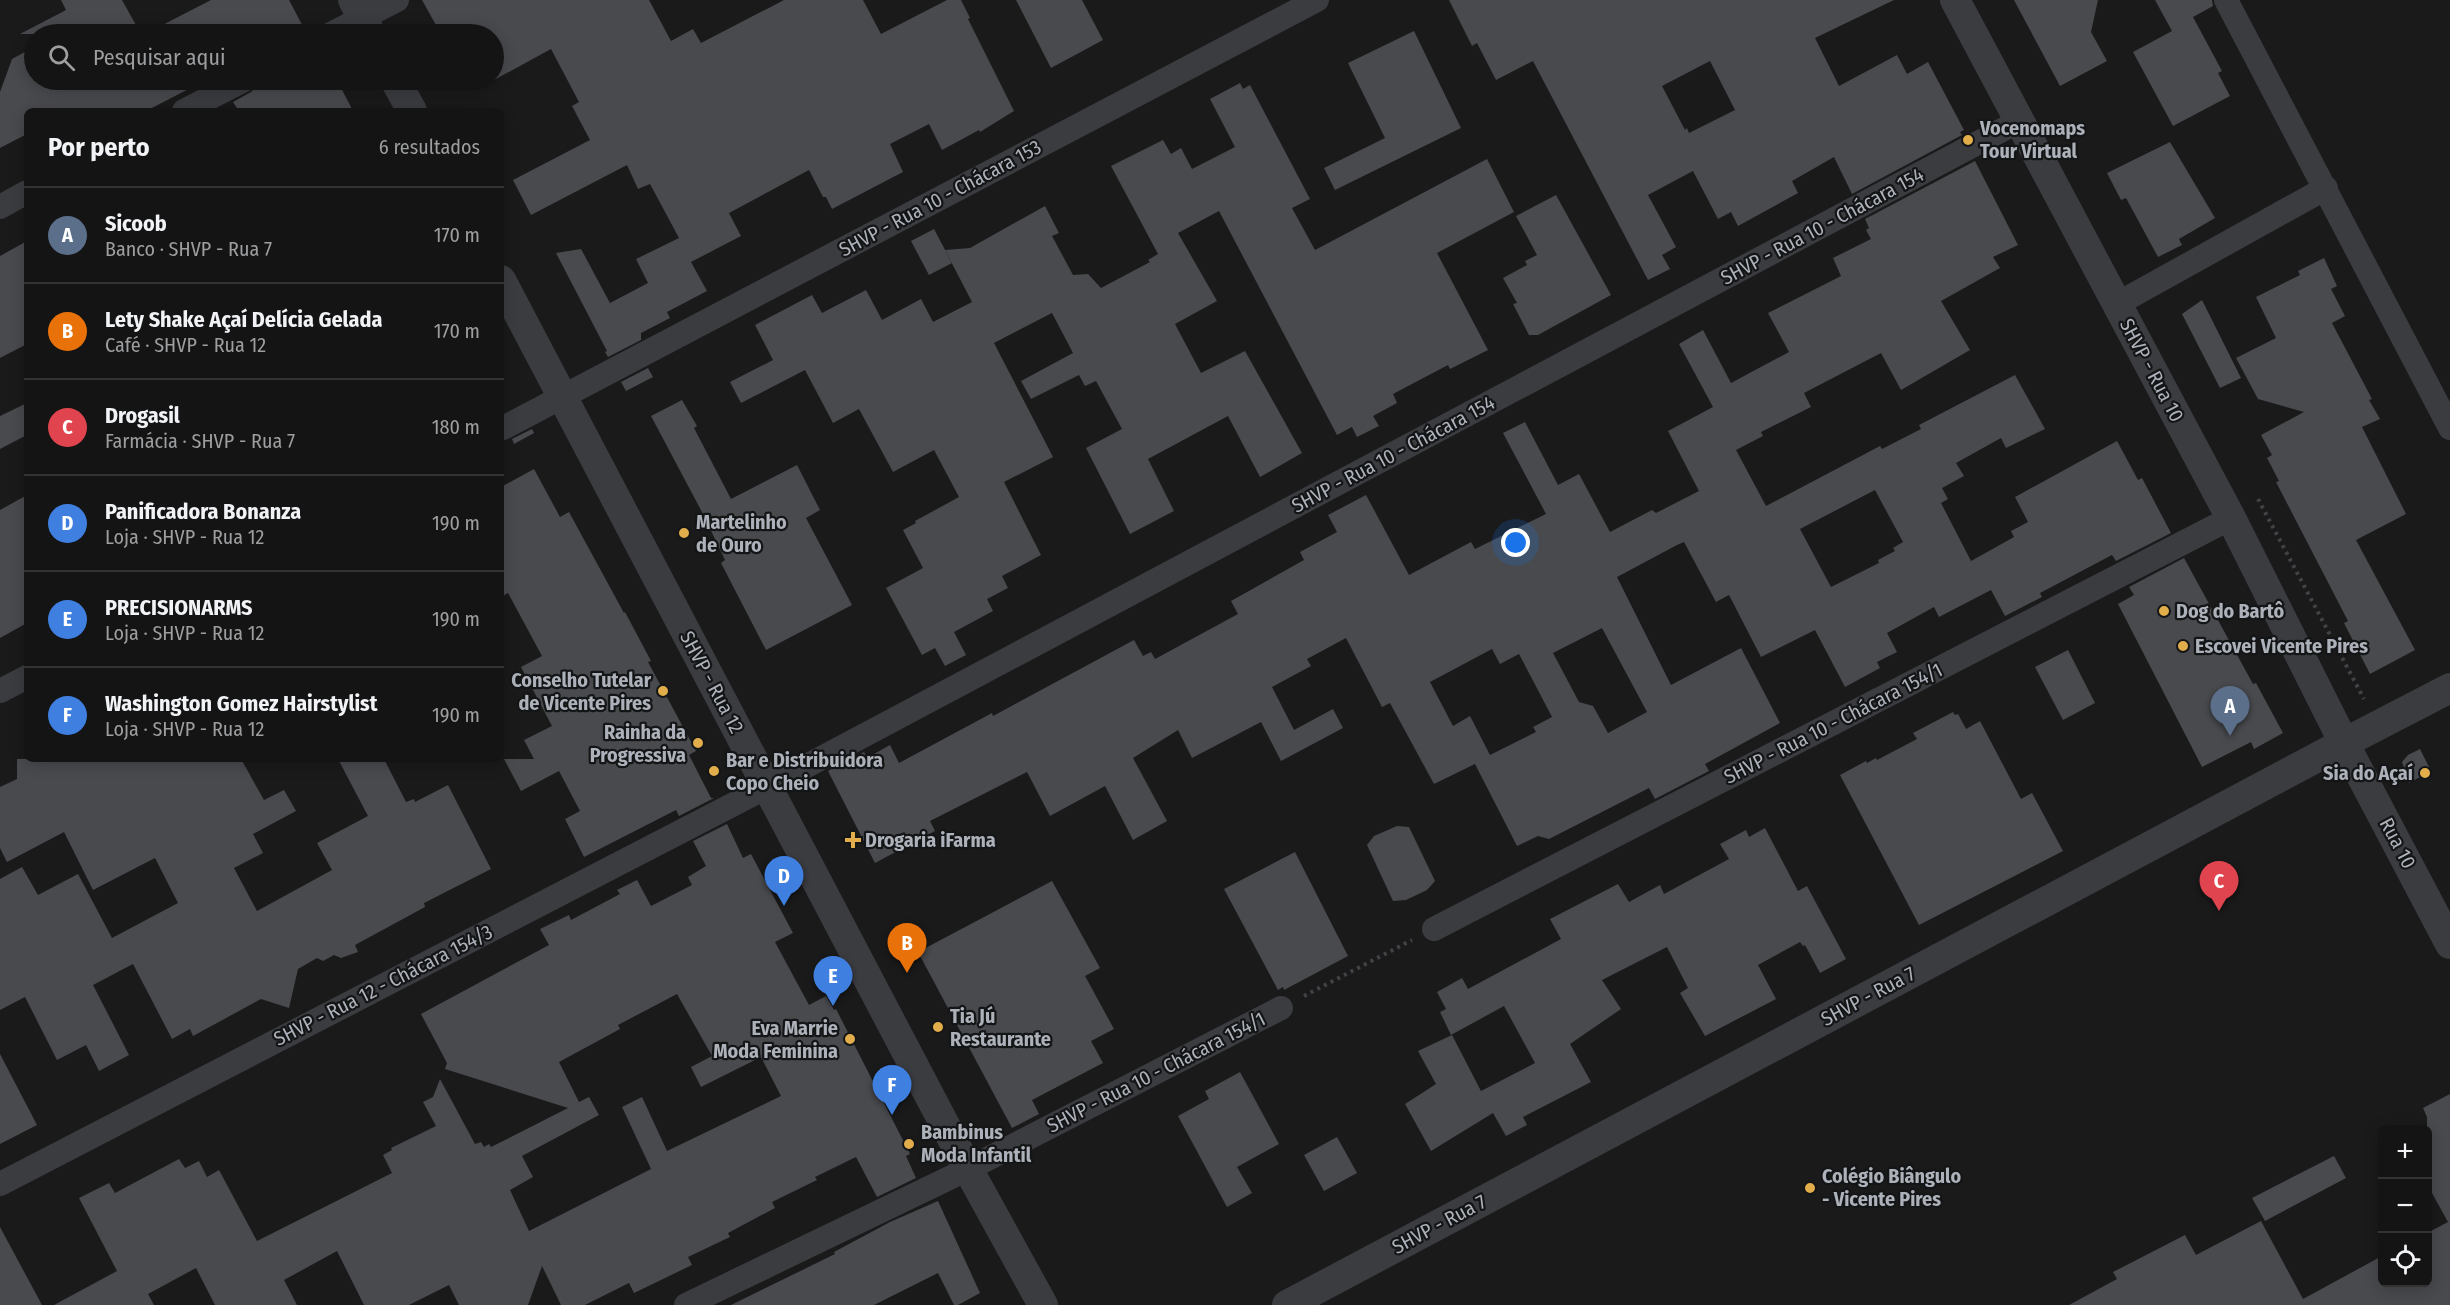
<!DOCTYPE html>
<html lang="pt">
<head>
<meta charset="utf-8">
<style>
  body { margin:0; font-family:"Fira Sans Condensed",sans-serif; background:#212122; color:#f1f3f6 }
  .controls { position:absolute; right:18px; bottom:18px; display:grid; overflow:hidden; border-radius:9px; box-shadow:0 3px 15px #0003 }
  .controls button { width:54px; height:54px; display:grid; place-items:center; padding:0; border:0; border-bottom:2px solid #333334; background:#141414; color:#f1f3f6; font:30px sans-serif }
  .you { position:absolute; left:1516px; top:543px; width:21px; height:21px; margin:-15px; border:4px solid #fff; border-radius:50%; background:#1a73e8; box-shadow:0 0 0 9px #1a73e833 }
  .badge { display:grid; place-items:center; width:39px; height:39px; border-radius:50%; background:#e2ad4b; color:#fff; font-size:20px; font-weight:700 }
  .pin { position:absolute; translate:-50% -50px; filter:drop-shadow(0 2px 3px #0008) }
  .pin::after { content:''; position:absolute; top:32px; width:21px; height:18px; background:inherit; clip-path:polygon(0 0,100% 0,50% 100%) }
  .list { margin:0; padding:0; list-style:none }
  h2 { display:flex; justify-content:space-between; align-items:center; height:78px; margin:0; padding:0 24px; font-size:26px }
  h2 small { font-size:20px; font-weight:400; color:#9d9ea0 }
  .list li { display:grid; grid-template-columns:39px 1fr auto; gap:18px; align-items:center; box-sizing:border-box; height:96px; padding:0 24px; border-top:2px solid #333334 }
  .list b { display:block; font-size:22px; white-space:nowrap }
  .list p { margin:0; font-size:20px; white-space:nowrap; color:#9d9ea0 }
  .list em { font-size:20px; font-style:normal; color:#9d9ea0 }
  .icon { flex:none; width:33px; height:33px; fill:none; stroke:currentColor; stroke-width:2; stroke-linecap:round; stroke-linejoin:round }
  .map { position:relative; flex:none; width:2450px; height:1305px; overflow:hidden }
  .search { position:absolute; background:#141414; box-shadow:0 3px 15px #0003; left:24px; top:24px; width:480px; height:66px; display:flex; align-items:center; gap:15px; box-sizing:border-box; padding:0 21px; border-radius:33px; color:#9d9ea0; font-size:22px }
  .panel { position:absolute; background:#141414; box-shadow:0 3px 15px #0003; left:24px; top:108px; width:480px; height:654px; border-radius:9px }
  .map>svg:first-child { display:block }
  .building { fill:#494a4e; fill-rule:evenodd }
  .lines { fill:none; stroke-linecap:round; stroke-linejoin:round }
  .path { stroke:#414347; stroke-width:4; stroke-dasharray:3 4.5; stroke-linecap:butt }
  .minor { stroke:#3b3c40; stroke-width:24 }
  .tertiary { stroke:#3b3c40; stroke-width:30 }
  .poi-dot { fill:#e2ad4b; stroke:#141516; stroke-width:2 }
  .labels { text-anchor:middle; stroke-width:4.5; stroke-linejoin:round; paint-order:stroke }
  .poi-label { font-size:20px; font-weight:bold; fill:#adb1ba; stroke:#141516; text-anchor:start }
  .street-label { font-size:20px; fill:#adb1ba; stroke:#141516 }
</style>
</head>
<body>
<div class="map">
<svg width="2450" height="1305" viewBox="0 0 2450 1305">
  <rect width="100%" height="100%" fill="#1a1a1b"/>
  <path class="building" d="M 61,0 L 122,0 L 141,34 L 20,34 L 66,10 Z
    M 211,0 L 289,0 L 307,34 L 145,34 Z
    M 422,0 L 649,0 L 671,41 L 693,29 L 701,43 L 784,0 L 863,0 L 881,34 L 947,0 L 961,0 L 970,18 L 968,19 L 1014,111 L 980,132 L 979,130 L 942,150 L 929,124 L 890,144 L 903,172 L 832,209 L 826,197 L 823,197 L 809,170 L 729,213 L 741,236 L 691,262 L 707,291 L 667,312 L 670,318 L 641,333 L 641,340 L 608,357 L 605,352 L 607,351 L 556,253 L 581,249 L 610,303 L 648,283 L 636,259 L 679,238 L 650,184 L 638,189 L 627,165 L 531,215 L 513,180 L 590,140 L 572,106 L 579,102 L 551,49 L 494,80 L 494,34 L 441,34 Z
    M 1016,0 L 1082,0 L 1103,40 L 1051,68 Z
    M 1449,0 L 1894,0 L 1815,38 L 1839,86 L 1897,55 L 1907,74 L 1928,62 L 1964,130 L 1960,132 L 1962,135 L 1852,194 L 1834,157 L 1792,181 L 1798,193 L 1738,226 L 1731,212 L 1718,219 L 1693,171 L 1648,195 L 1676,247 L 1662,255 L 1670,269 L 1648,280 L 1533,61 L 1496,80 L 1477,43 L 1472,46 ZM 1710,61 L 1735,110 L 1689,133 L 1687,128 L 1685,130 L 1662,86 Z
    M 2014,0 L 2098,0 L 2091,32 L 2107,61 L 2060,86 Z
    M 2155,0 L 2212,0 L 2213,6 L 2193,17 L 2222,71 L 2218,73 L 2230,96 L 2173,126 L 2133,52 L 2172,31 Z
    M 1414,31 L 1461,128 L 1335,190 L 1324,168 L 1385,138 L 1348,63 Z
    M 34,47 L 34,80 L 206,80 L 146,111 L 27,111 L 27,134 L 0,148 L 0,92 L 12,59 Z
    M 258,80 L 337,80 L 353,111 L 239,111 L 233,102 L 251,92 L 256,87 Z
    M 1240,83 L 1243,89 L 1250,85 L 1310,199 L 1292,208 L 1315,250 L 1487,159 L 1514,212 L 1437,253 L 1488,350 L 1450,369 L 1448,365 L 1393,394 L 1397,403 L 1373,416 L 1379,426 L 1357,437 L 1352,427 L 1337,435 L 1219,211 L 1178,233 L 1217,301 L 1175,324 L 1201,373 L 1245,351 L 1302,453 L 1260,477 L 1228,416 L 1148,459 L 1174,511 L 1130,534 L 1086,448 L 1122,429 L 1096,381 L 1085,386 L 1079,375 L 1031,399 L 1021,381 L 1073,353 L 1052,313 L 994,343 L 1053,457 L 1004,482 L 1041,555 L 1002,576 L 1008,588 L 987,599 L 993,611 L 954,632 L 966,655 L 945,666 L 935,648 L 922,655 L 886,588 L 923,568 L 903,530 L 916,523 L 915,521 L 959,497 L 934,450 L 893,472 L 859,409 L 833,423 L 805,370 L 741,403 L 730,382 L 773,360 L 755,325 L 812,295 L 822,313 L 866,290 L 882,320 L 921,299 L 933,322 L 972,302 L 945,250 L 970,248 L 1045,206 L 1059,233 L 1052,236 L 1073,275 L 1088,274 L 1101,288 L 1150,262 L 1148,260 L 1158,254 L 1111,166 L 1163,140 L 1171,154 L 1181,148 L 1192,169 L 1235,147 L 1210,99 Z
    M 2170,142 L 2215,218 L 2179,239 L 2182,245 L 2158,257 L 2126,198 L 2121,200 L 2107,173 Z
    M 1975,161 L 2018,245 L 1993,257 L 2000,268 L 1941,301 L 1970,350 L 1901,390 L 1881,353 L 1804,393 L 1811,407 L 1761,432 L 1763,436 L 1736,450 L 1766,506 L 1880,446 L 1882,449 L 1921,429 L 1919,425 L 2015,375 L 2045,429 L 2006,448 L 2001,438 L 1956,463 L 1964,476 L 1942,488 L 1948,499 L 1941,503 L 1971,561 L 2014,537 L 2011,531 L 2028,522 L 2015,497 L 2117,441 L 2138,480 L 2142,478 L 2171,533 L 2116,561 L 2112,555 L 2040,593 L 2042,597 L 2005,616 L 1991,590 L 1939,617 L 1934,607 L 1887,633 L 1897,652 L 1877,662 L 1880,668 L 1845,687 L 1815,630 L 1761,657 L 1729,595 L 1716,602 L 1684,542 L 1677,545 L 1617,577 L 1671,685 L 1741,648 L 1780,723 L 1705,764 L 1709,771 L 1655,799 L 1649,788 L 1549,839 L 1538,836 L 1517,846 L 1475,764 L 1434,784 L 1390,703 L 1382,707 L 1346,638 L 1307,659 L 1311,666 L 1272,687 L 1294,730 L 1333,709 L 1343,728 L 1281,761 L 1261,722 L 1192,758 L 1178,730 L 1133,758 L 1167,821 L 1133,840 L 1105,786 L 1050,816 L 1027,772 L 930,821 L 935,831 L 875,863 L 828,771 L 864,752 L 867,758 L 890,745 L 899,763 L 992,713 L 993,716 L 1134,640 L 1143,656 L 1151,652 L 1155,659 L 1238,614 L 1231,601 L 1304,560 L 1300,552 L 1337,532 L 1328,515 L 1366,495 L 1409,575 L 1471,542 L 1475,549 L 1546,514 L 1503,433 L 1525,422 L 1558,485 L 1579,474 L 1610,532 L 1652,510 L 1656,513 L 1699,491 L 1668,431 L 1713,407 L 1679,344 L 1703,330 L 1731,383 L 1789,352 L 1768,313 L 1841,276 L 1833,258 L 1871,239 L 1866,230 L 1869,228 L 1865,219 ZM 1875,490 L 1903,542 L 1893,548 L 1895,551 L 1878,560 L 1879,563 L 1831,587 L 1800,529 ZM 1602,628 L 1647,712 L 1608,733 L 1593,706 L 1579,702 L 1553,653 ZM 1492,649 L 1500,664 L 1519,654 L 1552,717 L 1533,727 L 1536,732 L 1490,755 L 1470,716 L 1453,726 L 1430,682 Z
    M 1556,195 L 1611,295 L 1538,335 L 1529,335 L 1513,304 L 1517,303 L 1503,278 L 1527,265 L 1525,261 L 1537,255 L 1516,216 Z
    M 934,229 L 952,263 L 929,275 L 911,241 Z
    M 27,241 L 27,344 L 0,358 L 0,256 Z
    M 2324,258 L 2337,286 L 2331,289 L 2345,316 L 2332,323 L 2372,399 L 2369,400 L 2380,419 L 2362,427 L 2406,514 L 2356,540 L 2415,650 L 2370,674 L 2344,623 L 2348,621 L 2276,482 L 2279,481 L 2267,458 L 2272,455 L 2261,435 L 2304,412 L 2258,399 L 2236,358 L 2276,338 L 2256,297 L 2300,275 L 2298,271 Z
    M 2202,300 L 2241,378 L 2220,388 L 2182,314 Z
    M 648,368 L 653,377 L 626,391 L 621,382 Z
    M 682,400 L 697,426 L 694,428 L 731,499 L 797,465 L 820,510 L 806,518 L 852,605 L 766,650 L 721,563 L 725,560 L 703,514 L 651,416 Z
    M 27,403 L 27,435 L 0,449 L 0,416 Z
    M 532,429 L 534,433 L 514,444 L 512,439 Z
    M 534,469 L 560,517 L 569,512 L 624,613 L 625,612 L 651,661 L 648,662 L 696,751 L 689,755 L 711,798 L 714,798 L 679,816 L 676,810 L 584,857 L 565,819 L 580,811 L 559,771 L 521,791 L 504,759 L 534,759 L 524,740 L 552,726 L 521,667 L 542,656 L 508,593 L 501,597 L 501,487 Z
    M 27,495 L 27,623 L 0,638 L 0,510 Z
    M 2184,558 L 2253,684 L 2256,683 L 2283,733 L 2254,749 L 2251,742 L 2202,767 L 2118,604 L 2134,595 L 2129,587 Z
    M 2068,650 L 2095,703 L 2063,720 L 2035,667 Z
    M 1953,712 L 1955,715 L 1958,714 L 1966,729 L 1980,721 L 2021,799 L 2032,793 L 2063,851 L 1919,925 L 1840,775 L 1866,761 L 1867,763 L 1876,758 L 1877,760 L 1917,739 L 1913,733 Z
    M 2420,749 L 2431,771 L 2409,783 L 2402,762 L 2408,755 Z
    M 17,759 L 241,759 L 264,800 L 284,790 L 296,811 L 253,834 L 263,853 L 234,868 L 257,911 L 332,870 L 317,843 L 368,816 L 338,759 L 384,759 L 406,802 L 414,799 L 415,802 L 448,785 L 491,869 L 424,903 L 425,907 L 355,945 L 358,952 L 341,958 L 334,955 L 323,961 L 317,958 L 298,969 L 289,1008 L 261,999 L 193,1036 L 190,1029 L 172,1039 L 133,964 L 93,985 L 129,1055 L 99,1071 L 86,1045 L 57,1060 L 25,997 L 0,1010 L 0,879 L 22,867 L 38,895 L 78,874 L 112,938 L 178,903 L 155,858 L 93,890 L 64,832 L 7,862 L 0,848 L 0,787 L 17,779 Z
    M 727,824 L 743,858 L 751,854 L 793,933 L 775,942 L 809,1005 L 826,996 L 834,1010 L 836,1009 L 910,1154 L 906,1156 L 916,1178 L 877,1197 L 856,1157 L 815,1177 L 817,1180 L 772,1202 L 775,1208 L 728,1233 L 730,1237 L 688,1257 L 692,1265 L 634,1293 L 629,1283 L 585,1305 L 561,1305 L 542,1266 L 528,1305 L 459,1305 L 449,1285 L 409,1305 L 364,1305 L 337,1251 L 284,1280 L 297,1305 L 215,1305 L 196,1268 L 148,1294 L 154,1305 L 54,1305 L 117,1271 L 79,1198 L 109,1183 L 115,1193 L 179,1159 L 185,1168 L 199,1161 L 207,1177 L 219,1170 L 257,1241 L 392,1173 L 383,1155 L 392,1150 L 391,1148 L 436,1126 L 423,1102 L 433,1097 L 440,1079 L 475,1144 L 481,1142 L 484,1147 L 489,1144 L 491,1147 L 568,1108 L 445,1069 L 447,1063 L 421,1014 L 549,945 L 540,929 L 569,915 L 571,920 L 620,894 L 617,890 L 637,880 L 651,906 L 692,885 L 688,877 L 706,866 L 693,841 ZM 677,994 L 712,1056 L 691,1067 L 701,1087 L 761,1057 L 781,1096 L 667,1151 L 642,1097 L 622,1107 L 651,1169 L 529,1231 L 510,1190 L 533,1177 L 522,1156 L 599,1115 L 589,1097 L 579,1102 L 559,1062 L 620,1029 L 618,1025 Z
    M 1397,826 L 1409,827 L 1435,881 L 1427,890 L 1406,900 L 1393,901 L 1367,845 L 1374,836 Z
    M 1765,828 L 1798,891 L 1807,886 L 1846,959 L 1820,973 L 1805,945 L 1803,946 L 1800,942 L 1758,965 L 1776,999 L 1705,1036 L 1680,993 L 1688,988 L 1667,947 L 1602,980 L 1621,1009 L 1570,1044 L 1591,1082 L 1523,1117 L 1527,1125 L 1506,1136 L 1493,1113 L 1431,1151 L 1405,1104 L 1436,1084 L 1418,1051 L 1452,1035 L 1481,1091 L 1535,1063 L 1504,1006 L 1451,1035 L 1440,1012 L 1446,1009 L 1437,992 L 1462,978 L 1468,989 L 1561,939 L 1550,919 L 1618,884 L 1629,902 L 1660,885 L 1664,894 L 1729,859 L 1720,844 L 1746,830 L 1749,837 Z
    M 1295,852 L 1348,956 L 1284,990 L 1283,987 L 1278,990 L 1224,889 Z
    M 1052,881 L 1100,968 L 1085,976 L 1114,1029 L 1091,1041 L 1103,1063 L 1032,1100 L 1039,1114 L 1012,1128 L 918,952 Z
    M 0,1054 L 37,1125 L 0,1144 Z
    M 1240,1072 L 1279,1144 L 1237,1167 L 1252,1193 L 1227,1207 L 1178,1116 L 1209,1099 L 1205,1091 Z
    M 2450,1094 L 2450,1305 L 2069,1305 L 2117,1279 L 2113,1272 L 2185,1235 L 2196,1255 L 2261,1221 L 2303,1299 L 2382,1256 L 2382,1282 L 2427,1282 L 2427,1233 L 2448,1222 L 2427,1184 L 2427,1117 L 2423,1108 Z
    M 1337,1137 L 1357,1173 L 1324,1191 L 1304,1155 Z
    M 2334,1156 L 2346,1178 L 2265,1221 L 2252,1198 Z
    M 938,1201 L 980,1293 L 958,1305 L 954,1305 L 938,1273 L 874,1305 L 731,1305 L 835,1254 L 834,1252 L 890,1222 Z
    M 0,1227 L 42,1305 L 0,1305 Z"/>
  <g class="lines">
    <path class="path" d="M 2258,499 L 2364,699
      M 1304,996 L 1412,940"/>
    <path class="minor" d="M 2226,0 L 2450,428
      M 331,34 L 397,0
      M 184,111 L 244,80
      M 0,207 L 27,192
      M 2117,304 L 2326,188
      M 501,429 L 1317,0
      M 0,691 L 27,677
      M 1434,929 L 2231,518
      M 0,1184 L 767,787 L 2019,121
      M 686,1305 L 968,1169 L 1281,1008"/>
    <path class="tertiary" d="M 353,0 L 371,34
      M 1955,0 L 2231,518 L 2344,743 L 2450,944
      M 395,80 L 412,111
      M 501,280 L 968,1169 L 1043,1305
      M 1287,1305 L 2344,743 L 2450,688"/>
  </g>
  <g class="poi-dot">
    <circle cx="1968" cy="140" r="6"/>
    <circle cx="684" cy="533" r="6"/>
    <circle cx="2164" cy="611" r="6"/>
    <circle cx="2183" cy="646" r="6"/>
    <circle cx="663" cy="691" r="6"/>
    <circle cx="698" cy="743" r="6"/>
    <circle cx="714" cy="771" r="6"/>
    <circle cx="2425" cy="773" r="6"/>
    <path d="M850 831h6v6h6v6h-6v6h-6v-6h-6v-6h6z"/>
    <circle cx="938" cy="1027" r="6"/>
    <circle cx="850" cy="1039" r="6"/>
    <circle cx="909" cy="1144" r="6"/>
    <circle cx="1810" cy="1188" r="6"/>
  </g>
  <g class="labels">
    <g class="poi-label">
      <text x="1980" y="135">Vocenomaps<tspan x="1980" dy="23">Tour Virtual</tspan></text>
      <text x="696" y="529">Martelinho<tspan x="696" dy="23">de Ouro</tspan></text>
      <text x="2176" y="618">Dog do Bartô</text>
      <text x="2195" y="653">Escovei Vicente Pires</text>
      <text x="651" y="687" text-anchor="end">Conselho Tutelar<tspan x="651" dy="23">de Vicente Pires</tspan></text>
      <text x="686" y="739" text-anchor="end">Rainha da<tspan x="686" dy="23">Progressiva</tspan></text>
      <text x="726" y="767">Bar e Distribuidora<tspan x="726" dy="23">Copo Cheio</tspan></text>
      <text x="2413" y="780" text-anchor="end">Sia do Açaí</text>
      <text x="865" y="847">Drogaria iFarma</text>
      <text x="950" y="1023">Tia Jú<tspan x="950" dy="23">Restaurante</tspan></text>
      <text x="838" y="1035" text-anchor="end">Eva Marrie<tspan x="838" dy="23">Moda Feminina</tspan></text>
      <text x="921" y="1139">Bambinus<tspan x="921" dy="23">Moda Infantil</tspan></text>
      <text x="1822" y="1183">Colégio Biângulo<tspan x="1822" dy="23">- Vicente Pires</tspan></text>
    </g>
    <g class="street-label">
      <text transform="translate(940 198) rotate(-28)" y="7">SHVP - Rua 10 - Chácara 153</text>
      <text transform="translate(1822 226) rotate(-28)" y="7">SHVP - Rua 10 - Chácara 154</text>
      <text transform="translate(2152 370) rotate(62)" y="7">SHVP - Rua 10</text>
      <text transform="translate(1393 454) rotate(-28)" y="7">SHVP - Rua 10 - Chácara 154</text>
      <text transform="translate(712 682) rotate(62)" y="7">SHVP - Rua 12</text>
      <text transform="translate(1833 723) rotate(-27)" y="7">SHVP - Rua 10 - Chácara 154/1</text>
      <text transform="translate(2398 843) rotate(62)" y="7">Rua 10</text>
      <text transform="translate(383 985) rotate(-27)" y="7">SHVP - Rua 12 - Chácara 154/3</text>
      <text transform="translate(1868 996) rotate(-28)" y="7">SHVP - Rua 7</text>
      <text transform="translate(1156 1072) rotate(-27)" y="7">SHVP - Rua 10 - Chácara 154/1</text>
      <text transform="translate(1439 1224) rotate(-28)" y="7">SHVP - Rua 7</text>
    </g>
  </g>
</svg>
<div class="controls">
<button>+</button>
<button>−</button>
<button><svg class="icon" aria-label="locate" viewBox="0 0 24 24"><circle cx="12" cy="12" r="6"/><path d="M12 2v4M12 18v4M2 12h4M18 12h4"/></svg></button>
</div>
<div class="you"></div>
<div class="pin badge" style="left:2230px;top:736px;background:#5c6f8a">A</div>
<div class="pin badge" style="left:907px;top:973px;background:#e8710a">B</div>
<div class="pin badge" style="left:2219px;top:911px;background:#e0444e">C</div>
<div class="pin badge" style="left:784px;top:906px;background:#3f7fe0">D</div>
<div class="pin badge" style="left:833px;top:1006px;background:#3f7fe0">E</div>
<div class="pin badge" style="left:892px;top:1115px;background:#3f7fe0">F</div>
<div class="search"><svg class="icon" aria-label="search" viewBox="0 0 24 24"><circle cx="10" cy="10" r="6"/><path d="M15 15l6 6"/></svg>Pesquisar aqui</div>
<section class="panel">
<h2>Por perto<small>6 resultados</small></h2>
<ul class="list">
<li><span class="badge" style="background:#5c6f8a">A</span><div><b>Sicoob</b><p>Banco · SHVP - Rua 7</p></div><em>170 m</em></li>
<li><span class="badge" style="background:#e8710a">B</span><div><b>Lety Shake Açaí Delícia Gelada</b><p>Café · SHVP - Rua 12</p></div><em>170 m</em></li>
<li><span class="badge" style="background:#e0444e">C</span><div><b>Drogasil</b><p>Farmácia · SHVP - Rua 7</p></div><em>180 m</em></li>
<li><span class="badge" style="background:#3f7fe0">D</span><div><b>Panificadora Bonanza</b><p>Loja · SHVP - Rua 12</p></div><em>190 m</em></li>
<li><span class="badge" style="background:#3f7fe0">E</span><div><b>PRECISIONARMS</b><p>Loja · SHVP - Rua 12</p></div><em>190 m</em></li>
<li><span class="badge" style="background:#3f7fe0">F</span><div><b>Washington Gomez Hairstylist</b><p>Loja · SHVP - Rua 12</p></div><em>190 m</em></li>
</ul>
</section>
</div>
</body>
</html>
